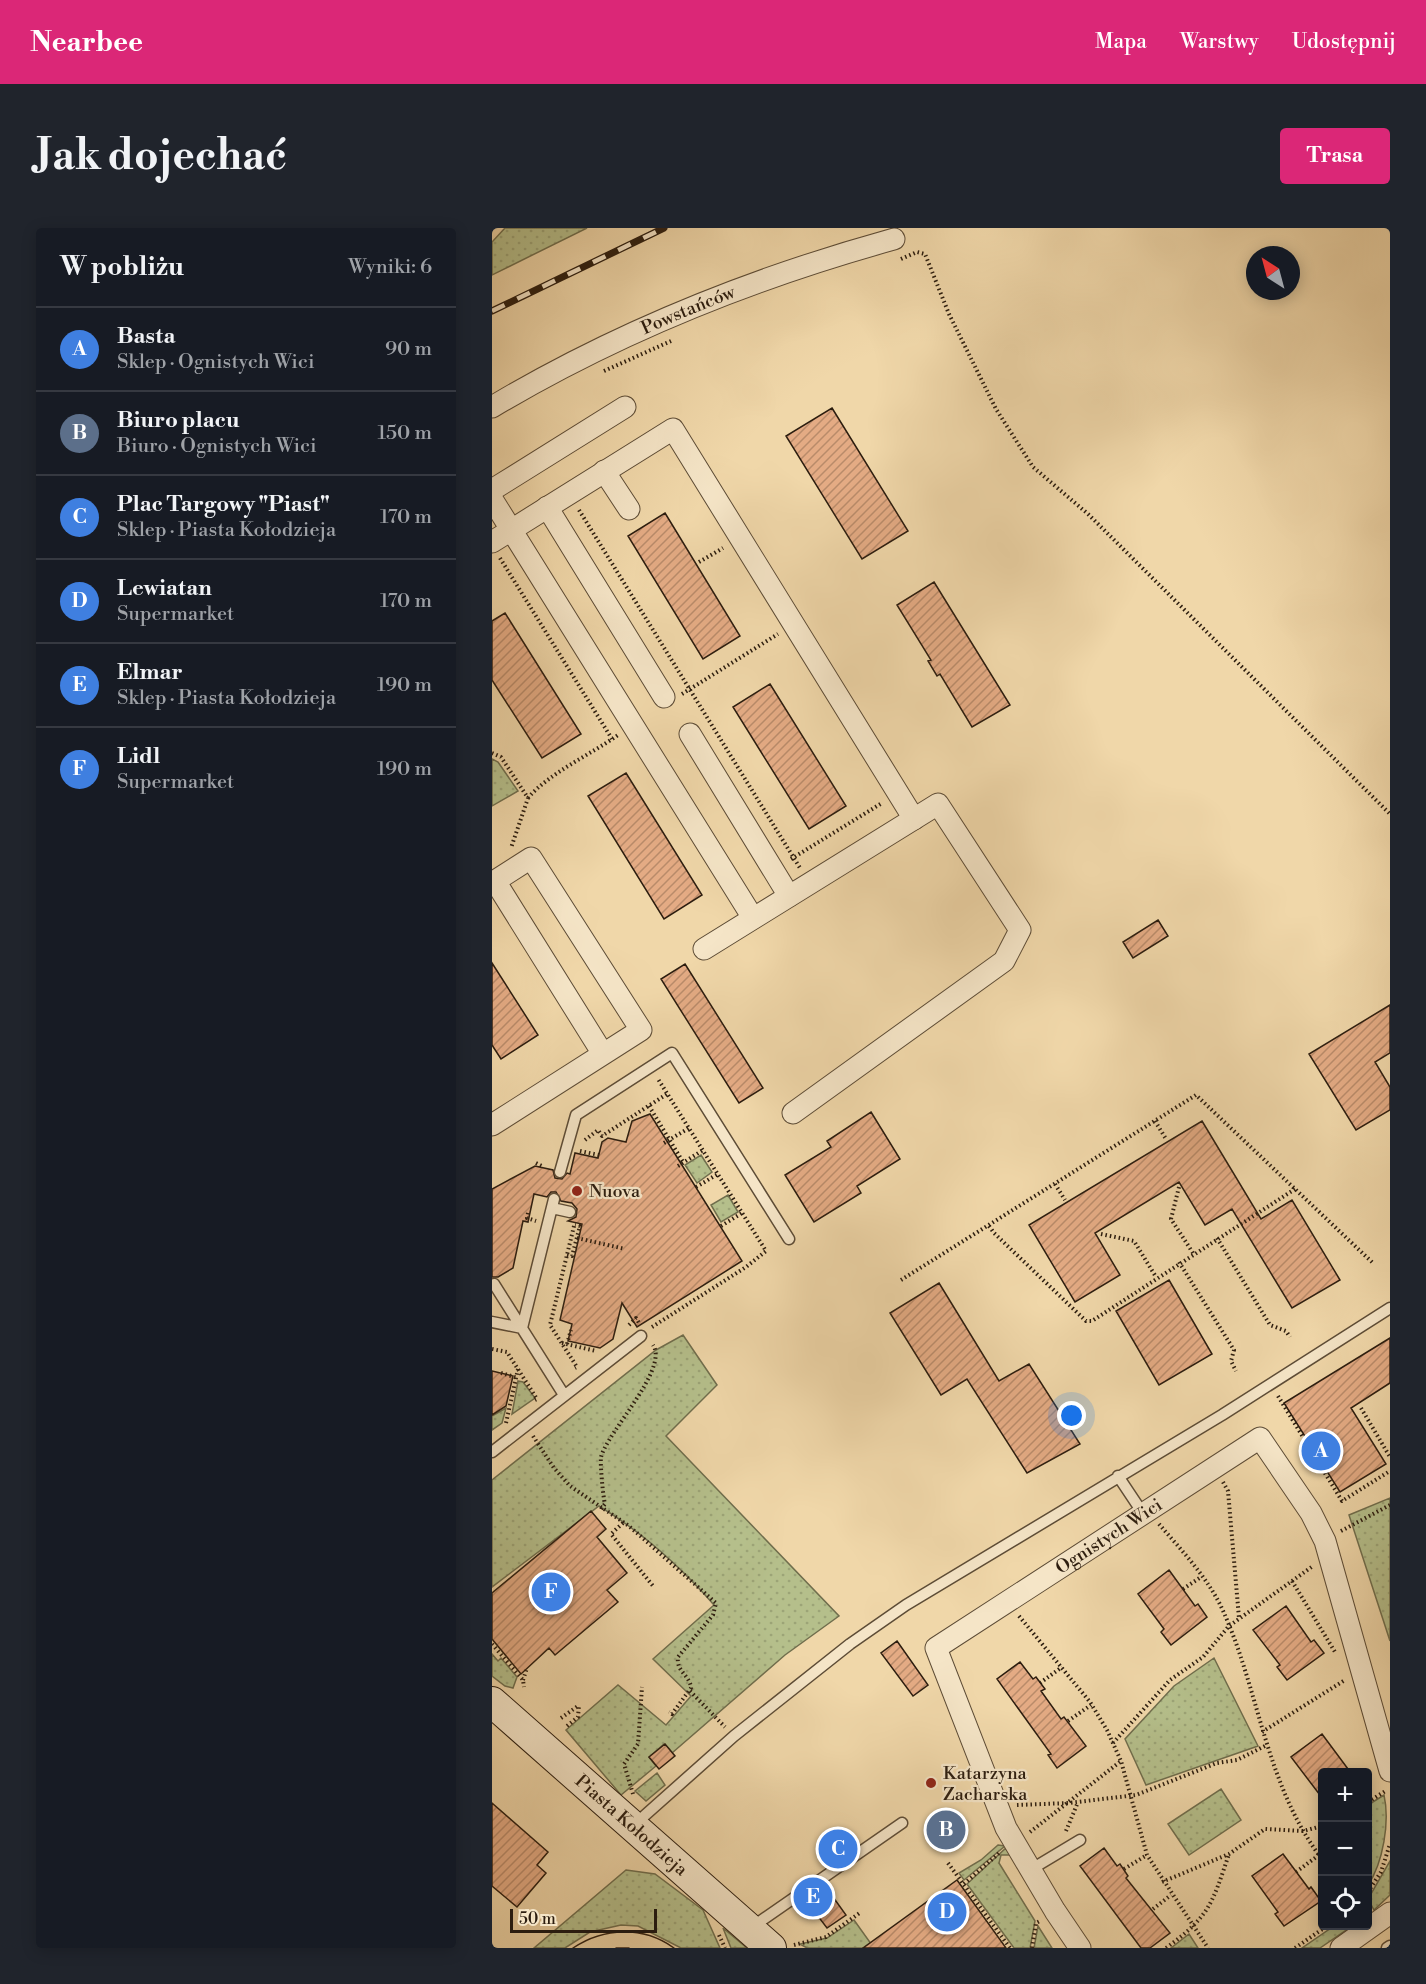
<!DOCTYPE html>
<html lang="pl">
<head>
<meta charset="utf-8">
<style>
  body { margin:0; font-family:"Libre Bodoni",serif; background:#20242c; color:#f1f3f6 }
  .controls { position:absolute; right:18px; bottom:18px; display:grid; overflow:hidden; border-radius:6px; box-shadow:0 3px 15px #0003 }
  .controls button { width:54px; height:54px; display:grid; place-items:center; padding:0; border:0; border-bottom:2px solid #363941; background:#171b24; color:#f1f3f6; font:30px sans-serif }
  .compass { position:absolute; left:754px; top:18px; width:54px; height:54px; border-radius:50%; background:#171b24; box-shadow:0 3px 15px #0003; rotate:324deg }
  .scale { position:absolute; left:18px; bottom:15px; width:147px; box-sizing:border-box; padding-left:6px; border:3px solid #2c1d0f; border-top:0; font-size:16px; line-height:21px; white-space:nowrap; color:#2c1d0f; -webkit-text-stroke:4px #f5e5c7; paint-order:stroke }
  .you { position:absolute; left:580px; top:1188px; width:21px; height:21px; margin:-15px; border:4px solid #fff; border-radius:50%; background:#1a73e8; box-shadow:0 0 0 9px #1a73e833 }
  .badge { display:grid; place-items:center; width:39px; height:39px; border-radius:50%; background:#db2777; color:#fff; font-size:20px; font-weight:700 }
  .pin { position:absolute; translate:-50% -50%; border:3px solid #fff; box-shadow:0 2px 6px #0006 }
  .list { margin:0; padding:0; list-style:none }
  h2 { display:flex; justify-content:space-between; align-items:center; height:78px; margin:0; padding:0 24px; font-size:26px }
  h2 small { font-size:20px; font-weight:400; color:#9ea1a6 }
  .list li { display:grid; grid-template-columns:39px 1fr auto; gap:18px; align-items:center; box-sizing:border-box; height:84px; padding:0 24px; border-top:2px solid #363941 }
  .list b { display:block; font-size:22px; white-space:nowrap }
  .list p { margin:0; font-size:20px; white-space:nowrap; color:#9ea1a6 }
  .list em { font-size:20px; font-style:normal; color:#9ea1a6 }
  .icon { flex:none; width:33px; height:33px; fill:none; stroke:currentColor; stroke-width:2; stroke-linecap:round; stroke-linejoin:round }
  .map { position:relative; flex:none; width:898px; height:1720px; overflow:hidden; border-radius:6px }
  header { display:flex; align-items:center; gap:36px; box-sizing:border-box; height:84px; padding:0 30px; background:#db2777; color:#fff }
  header strong { font-size:28px }
  nav { display:flex; gap:33px; margin-inline-start:auto; font-size:21px }
  .intro { display:flex; align-items:center; justify-content:space-between; box-sizing:border-box; height:144px; padding:0 36px }
  h1 { margin:0; font-size:42px }
  .button { padding:15px 27px; border-radius:6px; background:#db2777; color:#fff; font-size:21px; font-weight:700 }
  main { display:flex; gap:36px; padding:0 36px }
  aside { flex:1; background:#171b24; border-radius:6px; box-shadow:0 3px 15px #0003 }
  .map>svg:first-child { display:block }
  .green { fill:url(#green-dots); stroke:#706e4d; stroke-width:1.5 }
  .building { fill:url(#building-hatch); stroke:#2c1d0f; stroke-width:1.5 }
  .lines { fill:none; stroke-linecap:round; stroke-linejoin:round }
  .lane-casing { stroke:#5d4c36; stroke-width:13 }
  .street-casing { stroke:#5d4c36; stroke-width:23 }
  .secondary-casing { stroke:#2c1d0f; stroke-width:32 }
  .path { stroke:#2c1d0f; stroke-width:4; stroke-dasharray:1.5 3; stroke-linecap:butt }
  .lane { stroke:#f5e5c7; stroke-width:10 }
  .street { stroke:#f5e5c7; stroke-width:21 }
  .secondary { stroke:#f5e5c7; stroke-width:30 }
  .tram { stroke:#2c1d0f; stroke-width:1.5 }
  .rail-casing { stroke:#2c1d0f; stroke-width:7 }
  .rail { stroke:#f5e5c7; stroke-width:4.5; stroke-dasharray:14; stroke-linecap:butt }
  .poi-dot { fill:#8f2418; stroke:#f5e5c7; stroke-width:2 }
  .labels { text-anchor:middle; stroke-width:4.5; stroke-linejoin:round; paint-order:stroke }
  .street-label { font-size:18px; fill:#2c1d0f; stroke:#f5e5c7 }
  .poi-label { font-size:18px; fill:#2c1d0f; stroke:#f5e5c7; text-anchor:start }
</style>
</head>
<body>
<header>
<strong>Nearbee</strong>
<nav><a>Mapa</a><a>Warstwy</a><a>Udostępnij</a></nav>
</header>
<div class="intro"><h1>Jak dojechać</h1><a class="button">Trasa</a></div>
<main>
<aside>
<h2>W pobliżu<small>Wyniki: 6</small></h2>
<ul class="list">
<li><span class="badge" style="background:#3f7fe0">A</span><div><b>Basta</b><p>Sklep · Ognistych Wici</p></div><em>90 m</em></li>
<li><span class="badge" style="background:#5c6f8a">B</span><div><b>Biuro placu</b><p>Biuro · Ognistych Wici</p></div><em>150 m</em></li>
<li><span class="badge" style="background:#3f7fe0">C</span><div><b>Plac Targowy &quot;Piast&quot;</b><p>Sklep · Piasta Kołodzieja</p></div><em>170 m</em></li>
<li><span class="badge" style="background:#3f7fe0">D</span><div><b>Lewiatan</b><p>Supermarket</p></div><em>170 m</em></li>
<li><span class="badge" style="background:#3f7fe0">E</span><div><b>Elmar</b><p>Sklep · Piasta Kołodzieja</p></div><em>190 m</em></li>
<li><span class="badge" style="background:#3f7fe0">F</span><div><b>Lidl</b><p>Supermarket</p></div><em>190 m</em></li>
</ul>
</aside>
<div class="map">
<svg width="898" height="1720" viewBox="0 0 898 1720">
  <defs>
    <pattern id="green-dots" width="8" height="8" patternUnits="userSpaceOnUse" patternTransform="scale(1.5)"><rect width="8" height="8" fill="#b5bf8b"/><path d="M2 2h.1M6 6h.1" fill="none" stroke="#9ca477" stroke-width="1.8" stroke-linecap="round"/></pattern>
    <pattern id="building-hatch" width="6" height="6" patternUnits="userSpaceOnUse" patternTransform="scale(1.5)"><rect width="6" height="6" fill="#e4ab84"/><path d="M-1 1l2-2M0 6l6-6M5 7l2-2" fill="none" stroke="#b98b6a"/></pattern>
  </defs>
  <rect width="100%" height="100%" fill="#f0d7a9"/>
  <filter id="stains"><feTurbulence type="fractalNoise" baseFrequency=".00333" numOctaves="4"/><feColorMatrix values="0 0 0 0 .2 0 0 0 0 .09 0 0 0 0 .02 0 0 0 .5 -.17"/></filter>
  <radialGradient id="worn" r=".72"><stop offset=".6" stop-color="#630" stop-opacity="0"/><stop offset="1" stop-color="#630" stop-opacity=".3"/></radialGradient>
  <path class="green" d="M 13,0 L 95,0 L 0,47 L 0,14 Z
    M 0,531 L 6,534 L 26,563 L 0,578 Z
    M 209,927 L 220,944 L 205,955 L 193,937 Z
    M 236,967 L 246,984 L 229,994 L 219,977 Z
    M 191,1107 L 225,1157 L 174,1208 L 347,1388 L 293,1427 L 180,1525 L 172,1516 L 157,1529 L 164,1538 L 129,1567 L 74,1502 L 126,1457 L 174,1497 L 199,1468 L 161,1431 L 222,1377 C 188,1338 151,1305 107,1278 L 0,1359 L 0,1252 L 164,1122 Z
    M 26,1153 L 31,1154 L 43,1170 L 20,1186 Z
    M 14,1180 L 10,1195 L 0,1202 L 0,1188 Z
    M 898,1270 L 898,1413 L 857,1287 Z
    M 0,1426 L 6,1433 L 9,1430 L 25,1449 L 21,1460 L 13,1458 L 0,1448 Z
    M 722,1430 L 766,1518 L 654,1557 L 633,1511 L 682,1458 Z
    M 165,1545 L 173,1557 L 154,1573 L 143,1563 Z
    M 729,1561 L 749,1592 L 697,1627 L 676,1596 Z
    M 892,1567 C 898,1594 891,1635 876,1657 L 876,1577 Z
    M 506,1617 L 513,1618 L 472,1652 L 467,1645 L 489,1632 Z
    M 514,1620 L 519,1627 L 509,1627 L 507,1635 L 543,1693 L 538,1720 L 522,1720 L 475,1656 Z
    M 898,1633 L 898,1667 L 882,1682 L 876,1671 Z
    M 134,1642 L 163,1646 L 211,1682 L 228,1720 L 189,1720 L 146,1698 L 129,1697 L 98,1704 L 73,1720 L 42,1720 Z
    M 362,1692 L 382,1720 L 315,1720 L 308,1716 L 335,1710 Z
    M 546,1698 L 560,1720 L 542,1720 Z
    M 842,1698 L 860,1698 L 828,1720 L 810,1720 Z
    M 231,1700 L 255,1720 L 239,1720 Z
    M 697,1706 L 706,1720 L 679,1720 Z"/>
  <path class="building" d="M 340,180 L 416,303 L 370,331 L 294,208 Z
    M 173,285 L 248,408 L 211,431 L 136,308 Z
    M 442,354 L 518,477 L 480,499 L 448,446 L 445,448 L 436,433 L 439,432 L 405,377 Z
    M 13,385 L 89,506 L 50,530 L 0,452 L 0,393 Z
    M 278,456 L 354,578 L 317,601 L 241,479 Z
    M 134,545 L 210,667 L 172,691 L 96,568 Z
    M 666,692 L 676,708 L 641,730 L 631,714 Z
    M 0,735 L 46,807 L 9,831 L 0,817 Z
    M 193,736 L 271,860 L 247,875 L 169,751 Z
    M 898,777 L 898,825 L 883,834 L 898,859 L 898,882 L 864,902 L 817,826 Z
    M 379,884 L 408,931 L 365,958 L 369,965 L 322,994 L 293,947 L 339,919 L 335,913 Z
    M 158,886 L 250,1033 L 145,1099 L 130,1075 L 121,1111 L 108,1120 L 76,1113 L 80,1096 L 68,1092 L 90,996 L 76,993 L 84,989 L 85,981 L 80,975 L 69,973 L 64,964 L 59,964 L 55,969 L 42,966 L 36,994 L 31,993 L 21,1040 L 6,1049 L 0,1049 L 0,961 L 43,938 L 61,942 L 63,950 L 70,951 L 75,945 L 78,946 L 83,925 L 106,930 L 110,914 L 116,910 L 134,914 L 140,893 Z
    M 710,893 L 769,991 L 800,972 L 848,1052 L 800,1080 L 740,981 L 713,997 L 687,954 L 603,1005 L 628,1047 L 583,1074 L 537,997 Z
    M 677,1052 L 720,1126 L 667,1157 L 624,1083 Z
    M 447,1055 L 507,1153 L 537,1136 L 588,1216 L 535,1245 L 475,1151 L 449,1167 L 398,1085 Z
    M 898,1110 L 898,1155 L 859,1180 L 894,1236 L 848,1264 L 792,1175 Z
    M 0,1143 L 21,1148 L 14,1178 L 0,1187 Z
    M 99,1283 L 114,1301 L 105,1309 L 135,1345 L 115,1362 L 126,1374 L 63,1427 L 57,1420 L 29,1446 L 0,1411 L 0,1365 Z
    M 677,1342 L 703,1378 L 706,1376 L 715,1389 L 679,1417 L 669,1404 L 672,1401 L 646,1366 Z
    M 794,1378 L 819,1414 L 822,1412 L 832,1425 L 795,1452 L 785,1439 L 788,1437 L 761,1402 Z
    M 405,1413 L 436,1457 L 421,1468 L 389,1425 Z
    M 528,1434 L 541,1451 L 544,1449 L 553,1461 L 549,1463 L 569,1491 L 572,1489 L 594,1518 L 565,1540 L 556,1527 L 559,1526 L 505,1451 Z
    M 830,1506 L 859,1545 L 831,1545 L 831,1571 L 799,1529 Z
    M 173,1516 L 183,1528 L 167,1541 L 157,1529 Z
    M 0,1575 L 56,1624 L 45,1637 L 54,1645 L 25,1679 L 0,1658 Z
    M 458,1590 L 468,1605 L 451,1617 L 441,1602 Z
    M 612,1620 L 625,1638 L 628,1636 L 636,1648 L 634,1650 L 678,1705 L 658,1720 L 649,1720 L 588,1638 Z
    M 791,1626 L 817,1661 L 819,1659 L 829,1673 L 792,1698 L 783,1686 L 786,1684 L 760,1648 Z
    M 465,1652 L 514,1720 L 371,1720 Z
    M 341,1669 L 354,1687 L 335,1700 L 322,1683 Z"/>
  <g class="lines">
    <defs>
      <path id="lane" d="M 68,944 L 84,887 L 180,825 L 297,1011
        M 60,980 L 78,984
        M 2,1056 L 72,1167
        M 0,1094 L 30,1100 L 62,971
        M 0,1224 L 149,1108
        M 626,1248 L 652,1287
        M 142,1597 L 242,1508 L 358,1416 L 414,1377 L 730,1187 L 898,1080
        M 538,1642 L 588,1612
        M 260,1699 L 410,1595
        M 895,1720 L 898,1718"/>
      <g id="street">
        <path id="s1" d="M 0,179 C 126,104 261,50 402,11"/>
        <path d="M 112,243 L 137,281"/>
        <path d="M 0,262 L 133,179"/>
        <path d="M 0,271 L 261,690"/>
        <path d="M 55,279 L 172,469"/>
        <path d="M 0,314 L 181,201 L 422,591"/>
        <path d="M 198,506 L 297,668"/>
        <path d="M 212,721 L 446,576 L 528,702 L 512,733 L 301,885"/>
        <path d="M 0,897 L 149,802 L 39,630 L 3,653 L 111,826"/>
        <path id="s2" d="M 588,1720 L 563,1683 L 514,1600 L 444,1420 L 768,1210 L 819,1285 L 833,1313 L 898,1543"/>
        <path d="M 849,1720 L 898,1685"/>
      </g>
      <g id="secondary">
        <path id="s3" d="M 0,1474 L 279,1720"/>
      </g>
    </defs>
    <use href="#lane" class="lane-casing"/>
    <use href="#street" class="street-casing"/>
    <use href="#secondary" class="secondary-casing"/>
    <path class="path" d="M 409,31 L 425,24 L 433,26 L 457,86 L 504,181 L 541,239 L 596,286 L 898,586
      M 112,143 L 179,113
      M 87,282 L 308,640
      M 8,330 L 120,511
      M 207,334 L 231,320
      M 190,466 L 286,406
      M 0,525 L 9,529 L 36,570 L 19,620
      M 36,570 C 57,545 98,527 126,507
      M 299,631 L 390,575
      M 157,878 L 191,934
      M 663,893 L 674,911
      M 93,912 L 106,902 L 110,908 L 175,866
      M 172,915 L 197,900
      M 88,923 L 107,927
      M 44,935 L 52,939
      M 186,938 L 211,922
      M 563,956 L 573,972
      M 204,959 L 226,946
      M 687,959 L 679,991 L 701,1025
      M 36,985 L 35,990 L 44,993
      M 82,998 L 58,1097 L 85,1139 L 83,1140
      M 229,998 L 250,985
      M 497,998 L 502,1005 L 594,1093 L 600,1093 L 803,961
      M 609,1006 L 642,1013 L 664,1049
      M 85,1010 L 133,1021
      M 725,1010 L 778,1097 L 794,1103 L 798,1109
      M 75,1027 L 80,1028 L 88,998 L 83,997
      M 687,1034 L 742,1122 L 739,1133 L 744,1143
      M 409,1052 L 704,867 L 882,1036
      M 137,1097 L 144,1090 L 147,1095
      M 160,1099 L 254,1039 L 274,1023 L 166,851
      M 70,1115 L 104,1123
      M 75,1116 L 79,1102
      M 0,1121 L 15,1124 L 45,1171 L 43,1172
      M 9,1145 L 26,1150
      M 786,1168 L 850,1273 L 898,1243
      M 869,1180 L 898,1229
      M 14,1195 L 26,1141
      M 41,1208 L 62,1240 L 78,1258 L 137,1298 L 224,1375 L 221,1387 L 186,1429 C 184,1444 198,1447 199,1460 L 180,1486 L 177,1484
      M 731,1254 L 736,1263 L 747,1390
      M 109,1281 L 113,1276 C 111,1269 108,1235 109,1229 C 116,1203 177,1141 161,1117
      M 131,1295 L 119,1306 L 161,1358
      M 667,1296 C 690,1323 718,1352 732,1385 C 768,1466 774,1558 830,1631
      M 849,1303 L 898,1277
      M 800,1353 L 843,1424
      M 691,1361 L 709,1349
      M 527,1388 L 598,1474 L 615,1502 L 629,1533 L 655,1627 L 716,1720
      M 0,1416 L 31,1452 L 32,1459
      M 31,1452 L 35,1440
      M 548,1455 L 570,1439
      M 198,1463 L 233,1499
      M 69,1490 L 86,1478
      M 576,1493 L 599,1477
      M 75,1498 L 86,1489 L 87,1477
      M 770,1504 L 853,1452
      M 621,1515 L 678,1452 L 711,1429 L 737,1398 L 821,1338
      M 141,1566 L 132,1536 L 146,1516 L 150,1459
      M 876,1574 L 895,1562
      M 525,1577 L 577,1575 L 644,1567 L 725,1535 L 745,1532 L 775,1517
      M 574,1603 L 586,1574
      M 538,1604 L 629,1533
      M 456,1635 L 518,1720
      M 632,1641 L 655,1627
      M 804,1644 L 827,1627
      M 670,1654 L 737,1626 L 773,1601 L 811,1603 L 830,1598
      M 472,1656 L 507,1625
      M 876,1664 L 889,1644 L 898,1616
      M 661,1681 L 679,1667
      M 227,1707 L 233,1720
      M 302,1717 L 334,1709 L 369,1684
      M 540,1720 L 544,1695 L 548,1693
      M 674,1720 C 718,1688 720,1676 737,1626
      M 803,1720 L 835,1698"/>
    <use href="#lane" class="lane"/>
    <use href="#street" class="street"/>
    <use href="#secondary" class="secondary"/>
    <path class="tram" d="M 81,1720 C 112,1699 151,1698 182,1720
      M 124,1720 L 137,1720"/>
    <defs>
      <path id="rail" d="M 0,83 L 172,0"/>
    </defs>
    <use href="#rail" class="rail-casing"/>
    <use href="#rail" class="rail"/>
  </g>
  <g class="poi-dot">
    <circle cx="85" cy="963" r="6"/>
    <circle cx="439" cy="1555" r="6"/>
  </g>
  <g class="labels">
    <g class="street-label">
      <text dy="6" stroke="none"><textPath href="#s1" startOffset="219">Powstańców</textPath></text>
      <text dy="6" stroke="none"><textPath href="#s2" startOffset="540">Ognistych Wici</textPath></text>
      <text dy="6" stroke="none"><textPath href="#s3" startOffset="186">Piasta Kołodzieja</textPath></text>
    </g>
    <g class="poi-label">
      <text x="97" y="969">Nuova</text>
      <text x="451" y="1551">Katarzyna<tspan x="451" dy="21">Zacharska</tspan></text>
    </g>
  </g>
  <rect width="100%" height="100%" filter="url(#stains)"/>
  <rect width="100%" height="100%" fill="url(#worn)"/>
</svg>
<div class="controls">
<button>+</button>
<button>−</button>
<button><svg class="icon" aria-label="locate" viewBox="0 0 24 24"><circle cx="12" cy="12" r="6"/><path d="M12 2v4M12 18v4M2 12h4M18 12h4"/></svg></button>
</div>
<svg class="compass" viewBox="-18 -18 36 36"><path d="M0-13l5 13h-10z" fill="#e53935"/><path d="M0 13l5-13h-10z" fill="#9ea1a6"/></svg>
<div class="scale">50 m</div>
<div class="you"></div>
<div class="pin badge" style="left:829px;top:1223px;background:#3f7fe0">A</div>
<div class="pin badge" style="left:454px;top:1602px;background:#5c6f8a">B</div>
<div class="pin badge" style="left:346px;top:1621px;background:#3f7fe0">C</div>
<div class="pin badge" style="left:455px;top:1684px;background:#3f7fe0">D</div>
<div class="pin badge" style="left:321px;top:1669px;background:#3f7fe0">E</div>
<div class="pin badge" style="left:59px;top:1364px;background:#3f7fe0">F</div>
</div>
</main>
</body>
</html>
